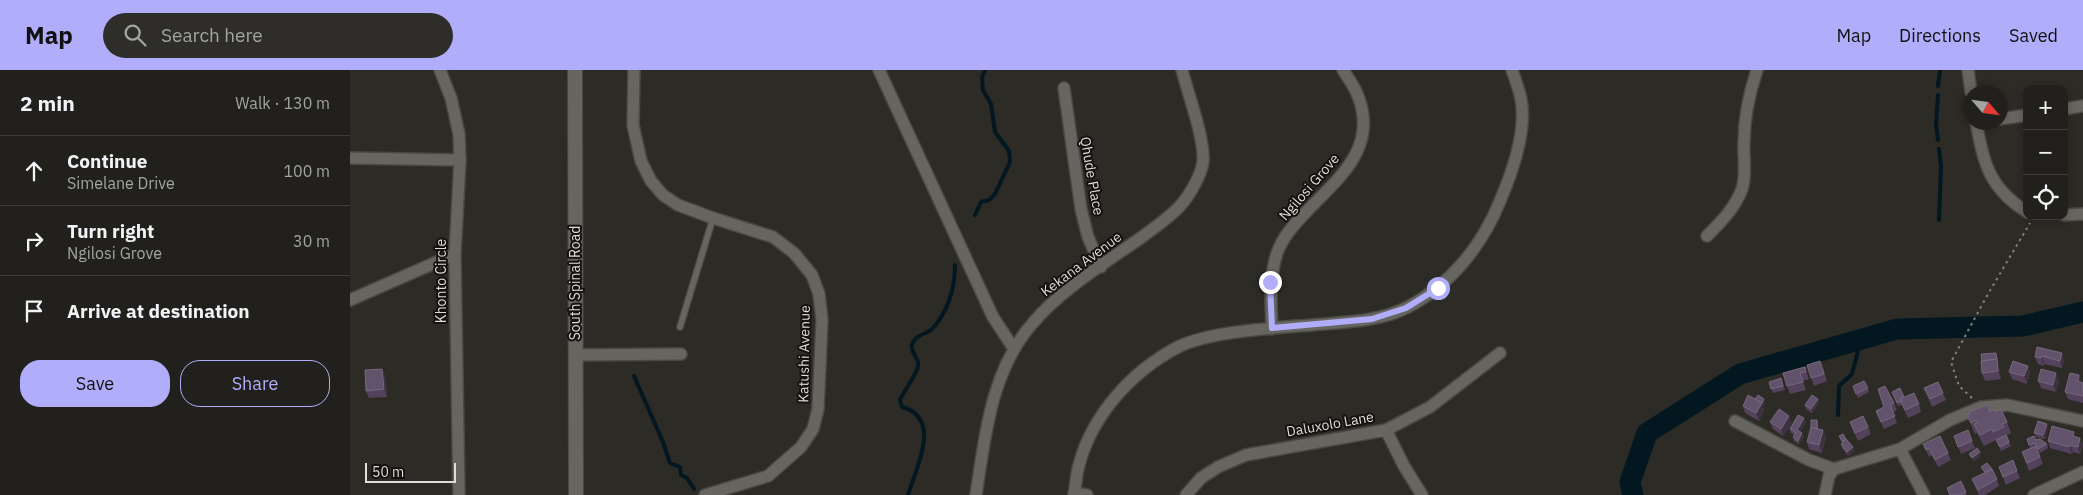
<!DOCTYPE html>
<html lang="en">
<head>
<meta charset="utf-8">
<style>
  body { margin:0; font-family:"IBM Plex Sans",sans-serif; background:#2e2d29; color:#f1f3f6 }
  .controls { position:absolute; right:15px; top:15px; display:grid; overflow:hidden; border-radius:10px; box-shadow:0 2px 8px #0003 }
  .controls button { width:45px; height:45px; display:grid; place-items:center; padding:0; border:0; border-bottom:1px solid #3f3e3b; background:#22201c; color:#f1f3f6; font:25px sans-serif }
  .compass { position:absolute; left:1613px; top:15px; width:45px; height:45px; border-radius:50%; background:#22201c; box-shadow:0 2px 8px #0003; rotate:118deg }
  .scale { position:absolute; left:15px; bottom:12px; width:91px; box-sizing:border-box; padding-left:5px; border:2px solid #dfddda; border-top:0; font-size:14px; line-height:18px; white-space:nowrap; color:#dfddda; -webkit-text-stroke:4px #141311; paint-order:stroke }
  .stop { position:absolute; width:15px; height:15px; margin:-11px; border:4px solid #b0aefa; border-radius:50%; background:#fff }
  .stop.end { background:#b0aefa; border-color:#fff; box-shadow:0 1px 5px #0008 }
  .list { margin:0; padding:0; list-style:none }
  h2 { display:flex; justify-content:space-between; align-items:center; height:65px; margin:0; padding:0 20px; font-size:21px }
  h2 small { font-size:16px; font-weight:400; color:#a2a3a3 }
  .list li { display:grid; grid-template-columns:32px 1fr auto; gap:15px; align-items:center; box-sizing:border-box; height:70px; padding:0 20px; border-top:1px solid #3f3e3b }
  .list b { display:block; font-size:19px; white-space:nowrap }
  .list p { margin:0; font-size:16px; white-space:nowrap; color:#a2a3a3 }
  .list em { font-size:16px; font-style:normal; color:#a2a3a3 }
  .actions { display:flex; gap:10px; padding:15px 20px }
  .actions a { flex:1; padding:11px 0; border:1px solid #b0aefa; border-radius:20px; text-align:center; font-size:18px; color:#b0aefa }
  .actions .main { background:#b0aefa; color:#111 }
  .icon { flex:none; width:28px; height:28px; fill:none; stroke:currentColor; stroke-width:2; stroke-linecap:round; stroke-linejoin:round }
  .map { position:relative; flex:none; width:1733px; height:425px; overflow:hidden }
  header { display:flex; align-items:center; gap:30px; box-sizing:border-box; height:70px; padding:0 25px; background:#b0aefa; color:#111 }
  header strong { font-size:24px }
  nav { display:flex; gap:28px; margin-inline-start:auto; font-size:18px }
  .search { width:350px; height:45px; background:#2e2d29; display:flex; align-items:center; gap:12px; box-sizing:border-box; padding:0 18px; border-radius:28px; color:#a2a3a3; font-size:19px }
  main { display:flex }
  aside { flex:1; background:#22201c }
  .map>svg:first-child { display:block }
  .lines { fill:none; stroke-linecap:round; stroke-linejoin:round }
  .stream { stroke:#031720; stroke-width:4 }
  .river { stroke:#031720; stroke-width:21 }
  .service-casing { stroke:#4a4843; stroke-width:8 }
  .minor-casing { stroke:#4a4843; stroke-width:14 }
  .tertiary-casing { stroke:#4a4843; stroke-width:16 }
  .path { stroke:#83817d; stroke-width:2; stroke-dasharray:2.5 4; stroke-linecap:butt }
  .service { stroke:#67655f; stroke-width:5.5 }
  .minor { stroke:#67655f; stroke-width:11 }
  .tertiary { stroke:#67655f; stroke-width:14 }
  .wall { fill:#54425d }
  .shaded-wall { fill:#3e3241 }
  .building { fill:#62526b; stroke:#76687c }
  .route { stroke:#b0aefa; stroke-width:6 }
  .labels { text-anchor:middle; stroke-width:4; stroke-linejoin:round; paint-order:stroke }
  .street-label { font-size:14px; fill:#dfddda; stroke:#141311 }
</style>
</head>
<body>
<header>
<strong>Map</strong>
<div class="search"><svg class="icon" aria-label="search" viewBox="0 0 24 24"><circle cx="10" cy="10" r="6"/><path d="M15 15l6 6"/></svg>Search here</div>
<nav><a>Map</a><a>Directions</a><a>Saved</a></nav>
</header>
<main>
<aside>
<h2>2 min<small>Walk · 130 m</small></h2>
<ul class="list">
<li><svg class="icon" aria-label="ahead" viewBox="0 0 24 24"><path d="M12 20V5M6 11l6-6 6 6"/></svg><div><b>Continue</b><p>Simelane Drive</p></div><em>100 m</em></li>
<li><svg class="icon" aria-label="right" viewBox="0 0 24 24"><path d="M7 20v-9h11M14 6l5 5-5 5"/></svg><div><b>Turn right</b><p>Ngilosi Grove</p></div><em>30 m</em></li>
<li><svg class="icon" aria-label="arrive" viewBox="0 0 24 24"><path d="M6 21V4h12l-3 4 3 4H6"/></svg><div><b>Arrive at destination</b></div></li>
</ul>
<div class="actions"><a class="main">Save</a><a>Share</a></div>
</aside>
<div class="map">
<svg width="1733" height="425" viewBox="0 0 1733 425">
  <rect width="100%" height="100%" fill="#2d2b25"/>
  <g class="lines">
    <path class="stream" d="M 1588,16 L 1590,0
      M 1588,70 L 1586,54 L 1588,25
      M 1589,79 L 1591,96 L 1589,150
      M 625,145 L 631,132 L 639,130 L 645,124 L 660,92 L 659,81 L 645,62 L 641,34 L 633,20 L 632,7 L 635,0
      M 284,306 L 313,372 L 320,393 L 330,397 L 331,405 L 337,408 L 344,419
      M 1488,345 L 1489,316 L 1502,304 L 1511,269
      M 558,425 C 566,398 593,348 552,337 L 550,330 C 554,320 567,305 568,296 C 570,288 560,283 562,275 C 565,264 576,265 582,259 C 598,242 605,218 605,195"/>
    <path class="river" d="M 1283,425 L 1280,412 L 1297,363 L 1390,304 L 1547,259 L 1673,256 L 1733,242"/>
    <defs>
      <path id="service" d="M 330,257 L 363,148"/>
      <path id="minor" d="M 90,0 L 101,28 L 109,64 L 110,90 L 105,184 L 109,425
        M 284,0 L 283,55 L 291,91 L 301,111 L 313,125 L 328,135 L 363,148 L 423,167 L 444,183 L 462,205 L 469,224 L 472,250 L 468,339 L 463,359 L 451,377 L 418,406 L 355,425
        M 529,0 L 643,247 L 664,279
        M 1618,0 L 1621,22
        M 714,18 L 731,139 L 738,167 L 751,197
        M 1714,39 L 1733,36
        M 1650,49 L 1677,45
        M 1626,52 C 1634,94 1639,118 1677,142
        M 0,88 L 110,90
        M 1714,145 L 1733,144
        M 1357,166 C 1371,152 1385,138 1392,119 C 1397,104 1393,88 1394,73 C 1394,48 1399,24 1407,0
        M 0,230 L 105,184
        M 922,259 C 921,233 919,208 927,183 C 933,166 946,152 958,140 C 990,107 1028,77 1008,26 C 1005,17 998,8 993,0
        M 225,285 L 331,284
        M 1385,351 L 1459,390 L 1484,399
        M 1036,360 L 1054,396 L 1072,425
        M 1550,379 L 1574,425
        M 724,423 L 737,425
        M 626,425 C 635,366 641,301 682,254 C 710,220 755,193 792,167 C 805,157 819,148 830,136 C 839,126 851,106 853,92 C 855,69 838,24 832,0
        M 724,425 C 726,415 726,405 729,395 C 742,345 782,301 828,277 C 860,261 925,258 962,255 C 994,252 1029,252 1058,237 C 1100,215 1132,176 1150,131 C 1162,103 1177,60 1171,29 C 1169,19 1165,9 1162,0
        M 836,425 L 851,408 L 868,397 L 896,385 L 1036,360 L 1080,337 L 1150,283
        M 1475,425 L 1479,406 L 1484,399 L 1550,379 L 1600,350 L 1631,337 L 1657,335 L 1733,351
        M 1684,425 L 1733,402"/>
      <path id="tertiary" d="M 225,0 L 226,425"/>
    </defs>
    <use href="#service" class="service-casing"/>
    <use href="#minor" class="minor-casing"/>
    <use href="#tertiary" class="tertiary-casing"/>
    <path class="path" d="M 1622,328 L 1609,316 L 1601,292 L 1638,224 L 1680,153"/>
    <use href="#service" class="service"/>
    <use href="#minor" class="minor"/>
    <use href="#tertiary" class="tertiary"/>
  </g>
  <path class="wall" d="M 1687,277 L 1714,290 L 1712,298 L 1694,294 L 1694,296 L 1688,294 L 1685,287 Z
    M 1646,283 L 1649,297 L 1651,309 L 1635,311 L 1632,303 Z
    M 1457,295 L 1473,298 L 1477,311 L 1464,316 Z
    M 1678,296 L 1680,303 L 1677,314 L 1662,309 L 1659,302 Z
    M 1455,297 L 1459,309 L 1453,311 L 1456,320 L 1440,324 L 1437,316 Z
    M 32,299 L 35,306 L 37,327 L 19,328 L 16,321 Z
    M 1431,308 L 1435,320 L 1423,323 L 1419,312 Z
    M 1688,311 L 1709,311 L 1706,322 L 1691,318 Z
    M 1732,312 L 1733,313 L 1733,333 L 1718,329 L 1715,322 Z
    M 1503,316 L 1518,318 L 1519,322 L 1508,328 Z
    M 1574,318 L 1593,323 L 1596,330 L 1582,337 Z
    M 1542,322 L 1569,334 L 1571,342 L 1558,348 L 1552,335 L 1548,336 Z
    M 1405,329 L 1415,333 L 1413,337 L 1414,340 L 1409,351 L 1395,343 L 1393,336 Z
    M 1468,329 L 1469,333 L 1462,343 L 1456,339 L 1455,335 Z
    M 1544,333 L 1547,340 L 1543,342 L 1547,353 L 1534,359 L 1526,341 Z
    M 1640,342 L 1646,342 L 1657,352 L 1661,363 L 1657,365 L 1661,376 L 1651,381 L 1646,370 L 1634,376 L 1627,363 L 1625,364 L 1617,345 Z
    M 1454,348 L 1456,352 L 1450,362 L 1454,367 L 1449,374 L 1444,371 L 1443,367 L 1444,365 L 1441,363 L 1440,359 Z
    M 1467,350 L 1468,353 L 1468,359 L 1473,360 L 1476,368 L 1472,383 L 1459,379 L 1457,372 Z
    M 1420,352 L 1442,353 L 1433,366 L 1423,359 Z
    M 1500,352 L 1518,357 L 1521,364 L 1508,371 Z
    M 1698,357 L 1695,369 L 1686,367 L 1684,363 Z
    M 1489,366 L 1496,370 L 1503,377 L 1504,381 L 1498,386 L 1492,378 L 1491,374 L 1492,373 Z
    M 1604,366 L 1622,371 L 1625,378 L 1611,384 Z
    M 1726,367 L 1730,368 L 1733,375 L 1730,384 L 1723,382 L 1722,384 L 1700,378 L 1698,371 Z
    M 1677,369 L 1686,370 L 1697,374 L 1698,378 L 1690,383 L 1687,377 L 1686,377 L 1693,394 L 1679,401 L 1672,382 L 1680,378 Z
    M 1573,374 L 1598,383 L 1601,390 L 1588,397 L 1582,385 L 1579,387 Z
    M 1631,397 L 1647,409 L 1649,416 L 1635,425 L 1629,425 L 1622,409 L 1634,403 Z
    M 1649,397 L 1667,401 L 1670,408 L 1656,415 Z
    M 1611,411 L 1617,425 L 1600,425 L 1597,418 Z"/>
  <path class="shaded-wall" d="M 1646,283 L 1649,297 L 1651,309 L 1648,301 Z
    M 1712,283 L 1714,290 L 1712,298 L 1710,291 Z
    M 1692,286 L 1694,294 L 1694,296 L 1691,288 Z
    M 1678,296 L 1680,303 L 1677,314 L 1674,306 Z
    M 32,299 L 35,306 L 37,327 L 34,319 Z
    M 1706,303 L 1709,311 L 1706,322 L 1703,315 Z
    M 1729,305 L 1732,313 L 1728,311 Z
    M 1414,329 L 1415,333 L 1413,337 L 1414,340 L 1409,351 L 1406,343 Z
    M 1468,329 L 1469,333 L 1462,343 L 1461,339 Z
    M 1439,346 L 1442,353 L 1433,366 L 1431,359 Z
    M 1454,348 L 1456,352 L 1449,364 L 1447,360 Z
    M 1697,354 L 1698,357 L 1695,369 L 1693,365 Z
    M 1473,360 L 1476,368 L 1472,383 L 1469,375 Z
    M 1452,363 L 1454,367 L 1449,374 L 1448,371 Z
    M 1730,368 L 1733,375 L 1730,384 L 1728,377 Z
    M 1720,375 L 1723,382 L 1722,384 L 1719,377 Z
    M 1503,377 L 1504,381 L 1498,386 L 1497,382 Z
    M 1630,382 L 1631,386 L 1623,392 L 1622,388 Z"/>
  <path class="building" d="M 1687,277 L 1712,283 L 1710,291 L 1692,286 L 1691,288 L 1685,287 Z
    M 1646,283 L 1647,289 L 1632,291 L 1631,284 Z
    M 1647,289 L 1648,301 L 1632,303 L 1631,291 Z
    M 1470,291 L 1474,304 L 1461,308 L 1457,295 Z
    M 1663,291 L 1678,296 L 1674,306 L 1659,302 Z
    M 1455,297 L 1456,302 L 1450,303 L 1453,312 L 1437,316 L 1433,303 Z
    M 32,299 L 34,319 L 16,321 L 15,300 Z
    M 1691,299 L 1706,303 L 1703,315 L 1688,311 Z
    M 1720,303 L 1729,305 L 1728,311 L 1733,313 L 1733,326 L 1715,322 Z
    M 1431,308 L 1433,316 L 1421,319 L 1419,312 Z
    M 1514,311 L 1518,318 L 1506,324 L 1503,316 Z
    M 1588,312 L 1593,323 L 1580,329 L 1574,318 Z
    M 1535,316 L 1544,333 L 1540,335 L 1545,346 L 1531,352 L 1526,341 L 1534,337 L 1528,319 Z
    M 1550,318 L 1554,327 L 1550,329 L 1551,331 L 1547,333 L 1542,322 Z
    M 1564,323 L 1569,334 L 1555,340 L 1550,329 Z
    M 1398,325 L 1412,333 L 1406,343 L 1393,336 Z
    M 1408,325 L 1414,329 L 1412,333 L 1405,329 Z
    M 1462,325 L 1468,329 L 1461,339 L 1455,335 Z
    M 1637,335 L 1640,342 L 1645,339 L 1646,342 L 1651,339 L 1657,352 L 1652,354 L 1654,357 L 1643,362 L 1642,359 L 1630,365 L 1624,354 L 1628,352 L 1627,350 L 1621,353 L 1617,345 L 1620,344 L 1619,342 Z
    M 1429,339 L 1439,346 L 1431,359 L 1420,352 Z
    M 1448,345 L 1454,348 L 1447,360 L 1452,363 L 1448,371 L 1443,367 L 1446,363 L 1440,359 Z
    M 1513,346 L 1518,357 L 1505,363 L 1500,352 Z
    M 1461,350 L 1467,350 L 1467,359 L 1461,357 Z
    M 1688,351 L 1697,354 L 1693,365 L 1684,363 Z
    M 1702,356 L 1724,362 L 1723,366 L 1730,368 L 1728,377 L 1720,375 L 1719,377 L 1698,371 Z
    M 1461,357 L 1473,360 L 1469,375 L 1457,372 Z
    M 1618,360 L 1622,371 L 1608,377 L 1604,366 Z
    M 1493,364 L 1496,369 L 1492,371 L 1489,366 Z
    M 1656,365 L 1659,372 L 1650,377 L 1646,370 Z
    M 1590,366 L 1598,383 L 1585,390 L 1579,378 L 1576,380 L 1573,374 Z
    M 1684,366 L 1686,370 L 1690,369 L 1697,374 L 1688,379 L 1685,373 L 1679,375 L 1677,369 Z
    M 1496,369 L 1503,377 L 1497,382 L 1491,374 Z
    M 1686,376 L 1690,387 L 1677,393 L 1672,382 Z
    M 1627,378 L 1630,382 L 1622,388 L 1619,384 Z
    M 1663,390 L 1667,401 L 1653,407 L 1649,397 Z
    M 1637,393 L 1642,399 L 1635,402 L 1631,397 Z
    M 1642,399 L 1647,409 L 1628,420 L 1622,409 Z
    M 1611,411 L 1616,422 L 1610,425 L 1600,425 L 1597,418 Z"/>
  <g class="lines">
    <path class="route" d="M 920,212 L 922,258 L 1022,249 L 1056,238 L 1088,218"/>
  </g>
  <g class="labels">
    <g class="street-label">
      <text transform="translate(742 106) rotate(80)" y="5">Qhude Place</text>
      <text transform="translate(959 117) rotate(-49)" y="5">Ngilosi Grove</text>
      <text transform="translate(731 194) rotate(-37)" y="5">Kekana Avenue</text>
      <text transform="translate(91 211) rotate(-90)" y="5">Khonto Circle</text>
      <text transform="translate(225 213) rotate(-90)" y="5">South Spinal Road</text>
      <text transform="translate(454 284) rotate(-89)" y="5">Katushi Avenue</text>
      <text transform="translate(980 354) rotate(-10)" y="5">Daluxolo Lane</text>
    </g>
  </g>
</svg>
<div class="controls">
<button>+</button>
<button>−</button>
<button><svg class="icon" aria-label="locate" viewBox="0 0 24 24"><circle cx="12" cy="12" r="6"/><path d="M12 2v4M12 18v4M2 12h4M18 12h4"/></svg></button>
</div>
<svg class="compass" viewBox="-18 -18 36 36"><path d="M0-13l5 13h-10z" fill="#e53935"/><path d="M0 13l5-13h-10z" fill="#a2a3a3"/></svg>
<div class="scale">50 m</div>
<div class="stop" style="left:1088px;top:218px"></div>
<div class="stop end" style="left:920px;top:212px"></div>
</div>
</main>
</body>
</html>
